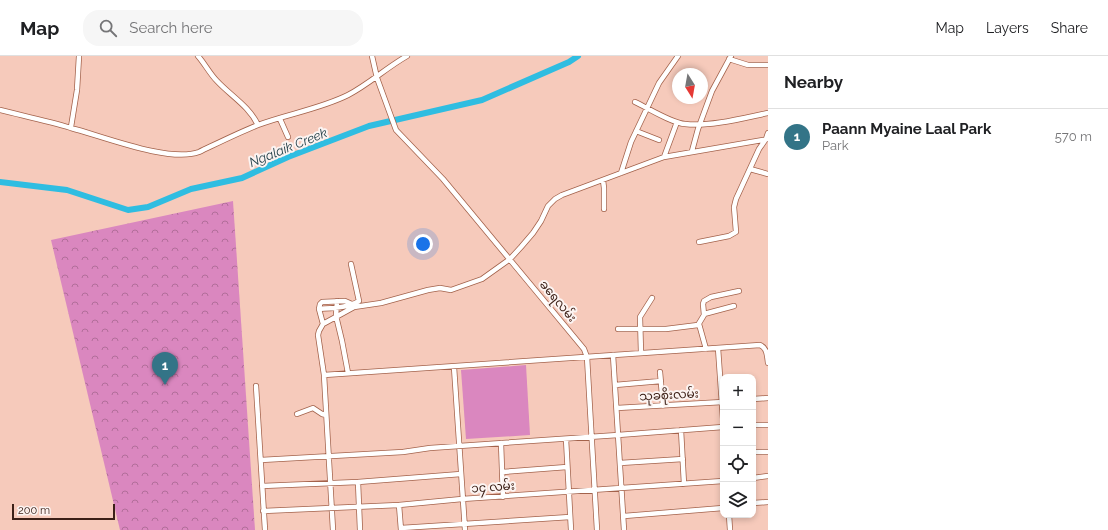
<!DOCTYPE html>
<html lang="en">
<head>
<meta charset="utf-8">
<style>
  body { margin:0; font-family:Raleway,"Noto Sans Myanmar",sans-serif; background:#f6f6f6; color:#202124 }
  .controls { position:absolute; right:12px; bottom:12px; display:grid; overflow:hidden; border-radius:8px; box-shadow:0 2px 6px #0003 }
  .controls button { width:36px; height:36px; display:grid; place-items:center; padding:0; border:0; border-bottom:1px solid #e0e0e0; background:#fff; color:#202124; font:20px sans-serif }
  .compass { position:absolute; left:672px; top:12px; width:36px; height:36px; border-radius:50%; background:#fff; box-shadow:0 2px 6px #0003; rotate:169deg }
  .scale { position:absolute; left:12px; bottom:10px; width:103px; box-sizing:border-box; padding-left:4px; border:2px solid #3c2017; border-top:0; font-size:11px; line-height:14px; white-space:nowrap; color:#3c2017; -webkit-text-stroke:3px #fcf4f2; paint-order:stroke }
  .you { position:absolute; left:423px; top:188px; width:14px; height:14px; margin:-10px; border:3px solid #fff; border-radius:50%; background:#1a73e8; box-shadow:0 0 0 6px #1a73e833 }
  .badge { display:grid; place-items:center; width:26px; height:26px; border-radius:50%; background:#337487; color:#fff; font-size:13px; font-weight:700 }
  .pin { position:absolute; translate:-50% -33px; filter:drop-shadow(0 1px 2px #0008) }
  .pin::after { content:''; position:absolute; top:21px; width:14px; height:12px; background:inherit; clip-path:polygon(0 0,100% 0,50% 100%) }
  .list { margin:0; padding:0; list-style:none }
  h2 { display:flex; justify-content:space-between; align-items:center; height:52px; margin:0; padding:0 16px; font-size:17px }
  h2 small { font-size:13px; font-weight:400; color:#757577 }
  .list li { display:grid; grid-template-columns:26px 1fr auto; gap:12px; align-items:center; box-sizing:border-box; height:56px; padding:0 16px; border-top:1px solid #e0e0e0 }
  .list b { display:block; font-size:15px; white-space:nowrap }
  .list p { margin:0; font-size:13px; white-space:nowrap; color:#757577 }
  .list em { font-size:13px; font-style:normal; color:#757577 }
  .icon { flex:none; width:22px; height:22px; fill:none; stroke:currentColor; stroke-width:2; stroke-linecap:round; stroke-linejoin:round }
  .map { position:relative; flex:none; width:768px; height:474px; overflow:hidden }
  header { display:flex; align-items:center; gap:24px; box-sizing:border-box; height:56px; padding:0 20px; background:#fff; border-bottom:1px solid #e0e0e0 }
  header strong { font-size:19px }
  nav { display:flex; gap:22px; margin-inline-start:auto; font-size:14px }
  .search { width:280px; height:36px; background:#f6f6f6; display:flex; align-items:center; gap:10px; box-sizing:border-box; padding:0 14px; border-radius:16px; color:#757577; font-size:15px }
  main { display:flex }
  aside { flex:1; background:#fff }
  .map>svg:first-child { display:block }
  .park { fill:url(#park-crowns) }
  .garden { fill:#da87bf }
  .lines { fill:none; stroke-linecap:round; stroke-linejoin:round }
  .river { stroke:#2fbde1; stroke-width:6 }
  .minor-casing { stroke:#a3624b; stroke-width:6 }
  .minor { stroke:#fff; stroke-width:4.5 }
  .labels { text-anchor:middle; stroke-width:4; stroke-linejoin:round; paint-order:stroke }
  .street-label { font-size:12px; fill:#3c2017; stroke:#fcf4f2 }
  .water-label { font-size:13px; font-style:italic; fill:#25414a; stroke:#fcf4f2 }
</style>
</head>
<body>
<header>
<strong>Map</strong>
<div class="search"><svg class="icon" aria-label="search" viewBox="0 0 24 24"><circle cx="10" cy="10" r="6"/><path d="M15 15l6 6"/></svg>Search here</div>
<nav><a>Map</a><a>Layers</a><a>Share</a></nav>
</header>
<main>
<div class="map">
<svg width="768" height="474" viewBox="0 0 768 474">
  <defs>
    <pattern id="park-crowns" width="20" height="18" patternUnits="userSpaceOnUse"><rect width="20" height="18" fill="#da87bf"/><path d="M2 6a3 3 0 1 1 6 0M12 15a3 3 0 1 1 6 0" fill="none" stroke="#b26e9a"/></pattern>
  </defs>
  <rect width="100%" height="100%" fill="#f6cabb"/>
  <path class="park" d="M 233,145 L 255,474 L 120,474 L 51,184 Z"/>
  <path class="garden" d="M 526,309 L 530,379 L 466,383 L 461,314 Z"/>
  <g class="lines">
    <path class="river" d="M 0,126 L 67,134 L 128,154 L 148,151 L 191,133 L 242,122 L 288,101 L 369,70 L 482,44 L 569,6 L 578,0"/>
    <defs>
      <path id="minor" d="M 198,0 C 205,8 210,18 217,25 C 231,40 249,50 258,69
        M 372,0 L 377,22 L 396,74 L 443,123 L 584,293 L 587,301 L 597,474
        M 729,3 L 748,9 L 768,9
        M 635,46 C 648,52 671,67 685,68 C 710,71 744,62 768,57
        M 0,54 C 24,60 48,65 71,72 C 102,80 169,107 199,96 C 218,87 238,77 258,69 C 287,58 320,53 348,39 C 369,28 386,12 407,0
        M 280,63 L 288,81
        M 71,71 L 77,34 L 79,0
        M 636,75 L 659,84
        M 692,95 L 698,73 L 712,35 L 731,0
        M 664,101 L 677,66
        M 750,113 L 768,118
        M 621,117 L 631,86 L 659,27 L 678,0
        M 603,124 L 604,132 L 604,153
        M 699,186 L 729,180 L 736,176 L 734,151 L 736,143 L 759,93 L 766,83 L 768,77
        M 337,245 L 336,260 L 342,285 L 348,317
        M 319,253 C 332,252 348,252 359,245 L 351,208
        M 704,258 L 734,250
        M 323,268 L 319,253 L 320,248 L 322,246 L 345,245 L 354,249
        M 699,268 L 706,293
        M 618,273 L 666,273 L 698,269 L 704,259 L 703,248 L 704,245 L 711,241 L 739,235
        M 718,292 L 723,363
        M 641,297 L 640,261 L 652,242
        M 613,299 L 624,474
        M 454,311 L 465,474
        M 660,316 L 663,350
        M 324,319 L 760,289 C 767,292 767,299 768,307
        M 615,329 L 661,325
        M 256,330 L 265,474
        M 753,343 L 768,342
        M 617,352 L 723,346
        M 297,358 L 313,352 L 322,358 L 326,359
        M 753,369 L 768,369
        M 681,374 L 684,428
        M 566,383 L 571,474
        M 501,387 L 503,441
        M 753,396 L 768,396
        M 261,404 L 403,396 L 430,392 L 618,379 L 723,371
        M 620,407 L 683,403
        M 502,416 L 567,411
        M 753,422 L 768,420
        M 358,426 L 360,474
        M 262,430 L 358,426 L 461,418
        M 753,447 L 768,446
        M 399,449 L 401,474
        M 263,455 L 399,449 L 462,443 L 723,425
        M 729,459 L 730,474
        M 624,460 L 723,452
        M 401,472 L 570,461
        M 333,474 L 324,319 L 318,279 L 319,275 L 323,268 L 354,251 L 381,247 L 428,234 L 440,232 L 451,234 L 482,223 L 510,203 L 521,191 L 533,177 L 541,165 L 548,150 L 555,143 L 562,139 L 664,101 L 768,83"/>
    </defs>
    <use href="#minor" class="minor-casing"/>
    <use href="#minor" class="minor"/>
  </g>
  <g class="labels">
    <g class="street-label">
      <text transform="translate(558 245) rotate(50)" y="4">ခရေလမ်း</text>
      <text transform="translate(669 339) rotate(-3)" y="4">သုခစိုးလမ်း</text>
      <text transform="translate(493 431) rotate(-4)" y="4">၁၄ လမ်း</text>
    </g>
    <g class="water-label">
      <text transform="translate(288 91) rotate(-22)" y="5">Ngalaik Creek</text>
    </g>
  </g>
</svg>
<div class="controls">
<button>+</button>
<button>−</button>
<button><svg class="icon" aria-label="locate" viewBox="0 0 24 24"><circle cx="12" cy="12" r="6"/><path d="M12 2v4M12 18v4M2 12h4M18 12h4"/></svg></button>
<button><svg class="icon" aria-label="layers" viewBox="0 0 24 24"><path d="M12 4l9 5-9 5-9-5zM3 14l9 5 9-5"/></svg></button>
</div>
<svg class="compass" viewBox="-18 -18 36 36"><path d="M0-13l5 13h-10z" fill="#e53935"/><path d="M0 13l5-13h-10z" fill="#757577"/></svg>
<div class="scale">200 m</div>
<div class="you"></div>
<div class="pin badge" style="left:165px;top:329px">1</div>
</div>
<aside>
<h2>Nearby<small></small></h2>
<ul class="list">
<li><span class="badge">1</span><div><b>Paann Myaine Laal Park</b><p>Park</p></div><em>570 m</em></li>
</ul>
</aside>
</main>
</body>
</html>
